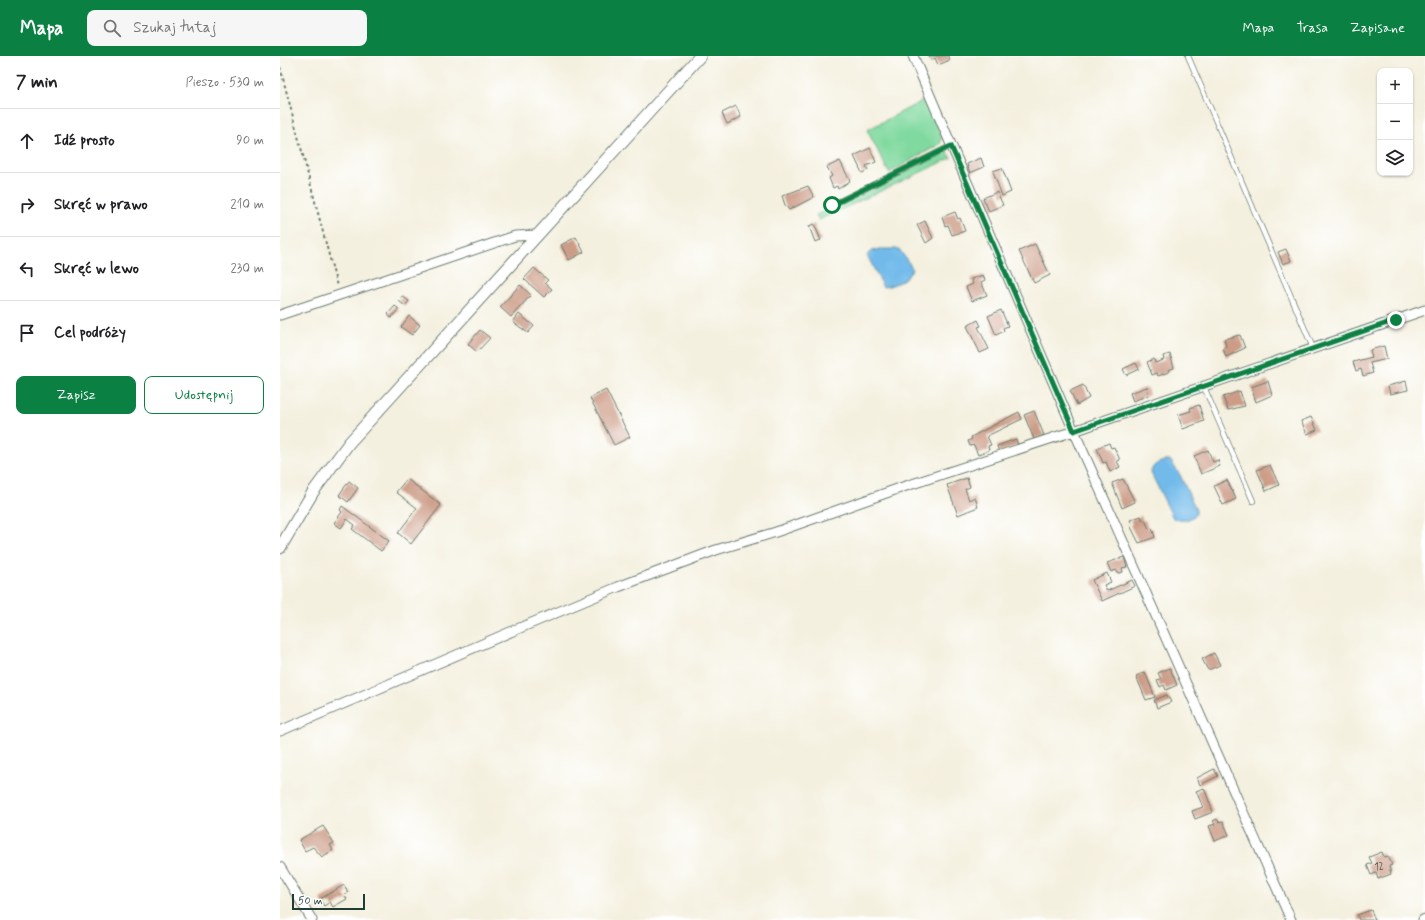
<!DOCTYPE html>
<html lang="pl">
<head>
<meta charset="utf-8">
<style>
  body { margin:0; font-family:Mynerve,sans-serif; background:#f6f6f6; color:#202124 }
  .controls { position:absolute; right:12px; top:12px; display:grid; overflow:hidden; border-radius:8px; box-shadow:0 1px 3px #0004 }
  .controls button { width:36px; height:36px; display:grid; place-items:center; padding:0; border:0; border-bottom:1px solid #e0e0e0; background:#fff; color:#202124; font:20px sans-serif }
  .scale { position:absolute; left:12px; bottom:10px; width:73px; box-sizing:border-box; padding-left:4px; border:2px solid #1f3d34; border-top:0; font-size:11px; line-height:14px; white-space:nowrap; color:#1f3d34; -webkit-text-stroke:3px #fff; paint-order:stroke }
  .stop { position:absolute; width:12px; height:12px; margin:-9px; border:3px solid #0b8043; border-radius:50%; background:#fff }
  .stop.end { background:#0b8043; border-color:#fff; box-shadow:0 1px 4px #0008 }
  .list { margin:0; padding:0; list-style:none }
  h2 { display:flex; justify-content:space-between; align-items:center; height:52px; margin:0; padding:0 16px; font-size:17px }
  h2 small { font-size:13px; font-weight:400; color:#757577 }
  .list li { display:grid; grid-template-columns:26px 1fr auto; gap:12px; align-items:center; box-sizing:border-box; height:64px; padding:0 16px; border-top:1px solid #e0e0e0 }
  .list b { display:block; font-size:15px; white-space:nowrap }
  .list em { font-size:13px; font-style:normal; color:#757577 }
  .actions { display:flex; gap:8px; padding:12px 16px }
  .actions a { flex:1; padding:9px 0; border:1px solid #0b8043; border-radius:8px; text-align:center; font-size:14px; color:#0b8043 }
  .actions .main { background:#0b8043; color:#fff }
  .icon { flex:none; width:22px; height:22px; fill:none; stroke:currentColor; stroke-width:2; stroke-linecap:round; stroke-linejoin:round }
  .map { position:relative; flex:none; width:1145px; height:864px; overflow:hidden }
  header { display:flex; align-items:center; gap:24px; box-sizing:border-box; height:56px; padding:0 20px; background:#0b8043; color:#fff }
  header strong { font-size:19px }
  nav { display:flex; gap:22px; margin-inline-start:auto; font-size:14px }
  .search { width:280px; height:36px; background:#f6f6f6; display:flex; align-items:center; gap:10px; box-sizing:border-box; padding:0 14px; border-radius:8px; color:#757577; font-size:15px }
  main { display:flex }
  aside { flex:1; background:#fff }
  .map>svg:first-child { display:block }
  .green { fill:#80d99f; stroke:#508b6a }
  .water { fill:#71baea; stroke:#487c8f }
  .building { fill:#cc9c87 }
  .lines { fill:none; stroke-linecap:round; stroke-linejoin:round }
  .service-casing { stroke:#6a7c70; stroke-width:6 }
  .minor-casing { stroke:#6a7c70; stroke-width:11 }
  .tertiary-casing { stroke:#6a7c70; stroke-width:13 }
  .path { stroke:#6a7c70; stroke-width:2; stroke-dasharray:3 3; stroke-linecap:butt }
  .service { stroke:#fff; stroke-width:4.5 }
  .minor { stroke:#fff; stroke-width:9 }
  .tertiary { stroke:#fff; stroke-width:11 }
  .route { stroke:#0b8043; stroke-width:5 }
  .labels { text-anchor:middle; stroke-width:4; stroke-linejoin:round; paint-order:stroke }
  .number-label { font-size:10px; fill:#4a5549 }
</style>
</head>
<body>
<header>
<strong>Mapa</strong>
<div class="search"><svg class="icon" aria-label="search" viewBox="0 0 24 24"><circle cx="10" cy="10" r="6"/><path d="M15 15l6 6"/></svg>Szukaj tutaj</div>
<nav><a>Mapa</a><a>Trasa</a><a>Zapisane</a></nav>
</header>
<main>
<aside>
<h2>7 min<small>Pieszo · 530 m</small></h2>
<ul class="list">
<li><svg class="icon" aria-label="ahead" viewBox="0 0 24 24"><path d="M12 20V5M6 11l6-6 6 6"/></svg><div><b>Idź prosto</b></div><em>90 m</em></li>
<li><svg class="icon" aria-label="right" viewBox="0 0 24 24"><path d="M7 20v-9h11M14 6l5 5-5 5"/></svg><div><b>Skręć w prawo</b></div><em>210 m</em></li>
<li><svg class="icon" aria-label="left" viewBox="0 0 24 24"><path d="M17 20v-9H6M10 6l-5 5 5 5"/></svg><div><b>Skręć w lewo</b></div><em>230 m</em></li>
<li><svg class="icon" aria-label="arrive" viewBox="0 0 24 24"><path d="M6 21V4h12l-3 4 3 4H6"/></svg><div><b>Cel podróży</b></div></li>
</ul>
<div class="actions"><a class="main">Zapisz</a><a>Udostępnij</a></div>
</aside>
<div class="map">
<svg width="1145" height="864" viewBox="0 0 1145 864">
  <rect width="100%" height="100%" fill="#fff"/>
  <filter id="ink" filterUnits="userSpaceOnUse"><feTurbulence type="fractalNoise" baseFrequency=".025" numOctaves="2"/><feDisplacementMap in="SourceGraphic" scale="8" xChannelSelector="R" yChannelSelector="G"/><feConvolveMatrix kernelMatrix="1 2 1 2 8 2 1 2 1" color-interpolation-filters="sRGB"/></filter>
  <filter id="wash" filterUnits="userSpaceOnUse"><feTurbulence type="fractalNoise" baseFrequency=".012" numOctaves="4" result="noise"/><feDisplacementMap in="SourceGraphic" scale="16" xChannelSelector="R" yChannelSelector="G"/><feGaussianBlur stdDeviation="0.9" result="paint"/><feColorMatrix in="noise" values="0 0 0 0 0 0 0 0 0 0 0 0 0 0 0 0 0 1.4 0 .05"/><feComposite in="paint" operator="in"/></filter>
  <g filter="url(#wash)">
    <rect width="100%" height="100%" fill="#f4f0df"/>
    <path class="green" d="M 646,43 L 662,81 L 660,88 L 609,117 L 587,74 Z
      M 667,95 L 671,102 L 539,164 L 536,159 L 610,125 L 660,96 Z"/>
    <path class="water" d="M 600,193 L 619,193 L 631,210 L 632,213 C 627,224 614,230 603,231 L 587,199 L 591,195 Z
      M 890,404 L 900,419 L 916,454 L 916,458 C 909,465 901,466 893,462 L 871,417 C 871,408 882,405 890,404 Z"/>
    <g id="blocks">
      <path class="building" d="M 649,0 L 668,0 L 670,4 L 658,9 L 655,2 L 651,4 Z
        M 456,50 L 461,61 L 447,68 L 442,57 Z
        M 590,92 L 596,106 L 586,110 L 588,114 L 582,117 L 574,100 Z
        M 701,102 L 704,111 L 690,117 L 687,108 Z
        M 560,105 L 570,125 L 558,133 L 557,130 L 553,132 L 549,122 L 552,120 L 547,111 Z
        M 722,112 L 731,136 L 722,140 L 713,115 Z
        M 528,130 L 534,141 L 509,154 L 505,149 L 502,140 Z
        M 717,136 L 723,149 L 709,155 L 703,142 Z
        M 675,156 L 678,163 L 680,162 L 685,175 L 672,179 L 668,169 L 665,170 L 662,161 Z
        M 645,165 L 653,182 L 646,187 L 637,169 Z
        M 534,168 L 541,184 L 535,186 L 529,170 Z
        M 296,181 L 304,196 L 289,204 L 281,189 Z
        M 755,188 L 770,219 L 754,227 L 739,195 Z
        M 1006,193 L 1011,205 L 1003,208 L 998,196 Z
        M 254,212 L 268,224 L 265,227 L 272,233 L 264,241 L 244,223 Z
        M 703,219 L 705,224 L 701,226 L 707,239 L 692,245 L 686,231 L 693,228 L 691,223 Z
        M 240,229 L 251,239 L 231,261 L 220,251 Z
        M 122,240 L 129,245 L 125,250 L 119,245 Z
        M 115,250 L 119,253 L 111,262 L 108,258 Z
        M 721,254 L 728,270 L 723,272 L 724,275 L 716,279 L 708,260 Z
        M 239,258 L 254,270 L 248,277 L 233,266 Z
        M 129,260 L 140,269 L 132,279 L 121,271 Z
        M 698,264 L 701,270 L 698,271 L 709,293 L 700,297 L 687,270 Z
        M 200,274 L 210,282 L 197,296 L 188,288 Z
        M 960,279 L 965,292 L 946,301 L 943,292 L 946,290 L 944,283 Z
        M 1104,290 L 1107,303 L 1090,307 L 1093,317 L 1083,320 L 1081,313 L 1076,315 L 1073,306 L 1092,301 L 1090,294 Z
        M 890,298 L 894,312 L 888,314 L 889,316 L 878,320 L 877,317 L 872,319 L 867,306 L 874,303 L 875,307 L 884,304 L 883,300 Z
        M 856,307 L 859,313 L 846,319 L 843,313 Z
        M 988,325 L 992,339 L 976,346 L 971,331 Z
        M 1126,325 L 1128,334 L 1110,338 L 1108,330 Z
        M 803,329 L 809,342 L 797,349 L 790,335 Z
        M 867,331 L 869,339 L 853,345 L 850,337 Z
        M 326,334 L 350,381 L 334,389 L 310,342 Z
        M 960,335 L 965,350 L 948,354 L 943,341 Z
        M 919,349 L 924,365 L 903,373 L 898,359 L 911,355 L 910,352 Z
        M 754,355 L 764,379 L 754,383 L 744,359 Z
        M 739,356 L 742,363 L 707,380 L 711,389 L 708,390 L 709,394 L 698,399 L 694,389 L 690,390 L 688,385 L 692,383 L 691,381 Z
        M 1031,361 L 1037,374 L 1027,378 L 1021,365 Z
        M 736,383 L 738,389 L 719,396 L 717,390 Z
        M 829,387 L 831,392 L 834,391 L 840,404 L 837,405 L 840,411 L 830,416 L 826,406 L 823,407 L 817,392 Z
        M 928,394 L 933,406 L 938,404 L 940,410 L 921,418 L 914,400 Z
        M 990,409 L 999,429 L 986,435 L 977,414 Z
        M 687,422 L 690,431 L 685,433 L 689,444 L 695,441 L 698,451 L 678,459 L 667,429 Z
        M 127,423 L 161,449 L 131,488 L 118,477 L 137,452 L 116,436 Z
        M 843,423 L 855,446 L 842,452 L 832,427 Z
        M 947,424 L 956,443 L 943,449 L 934,430 Z
        M 69,425 L 78,432 L 68,446 L 59,439 Z
        M 62,450 L 109,485 L 101,495 L 72,473 L 75,469 L 67,463 L 61,472 L 54,467 L 62,456 L 60,454 Z
        M 861,460 L 863,465 L 865,464 L 869,473 L 872,472 L 875,481 L 859,487 L 850,469 L 852,468 L 850,464 Z
        M 844,501 L 847,511 L 842,512 L 843,516 L 838,517 L 836,514 L 831,516 L 827,507 Z
        M 827,517 L 831,526 L 824,529 L 827,535 L 852,524 L 855,530 L 822,545 L 812,524 Z
        M 934,597 L 940,609 L 928,614 L 922,603 Z
        M 890,612 L 897,629 L 886,634 L 884,629 L 880,631 L 877,624 L 881,623 L 878,617 Z
        M 865,616 L 875,641 L 866,644 L 856,620 Z
        M 887,639 L 891,646 L 877,652 L 874,644 Z
        M 934,713 L 938,720 L 920,729 L 917,722 Z
        M 924,732 L 933,756 L 915,763 L 912,755 L 923,751 L 916,735 Z
        M 937,763 L 939,766 L 943,765 L 949,779 L 935,785 L 929,770 L 935,768 L 933,765 Z
        M 43,770 L 54,787 L 50,789 L 53,794 L 42,801 L 33,791 L 25,795 L 19,784 Z
        M 1102,796 L 1104,801 L 1108,800 L 1112,809 L 1109,810 L 1111,818 L 1098,823 L 1096,817 L 1091,819 L 1087,809 L 1092,807 L 1089,801 Z
        M 64,829 L 68,836 L 64,839 L 67,843 L 53,851 L 50,846 L 44,850 L 40,843 Z
        M 1091,854 L 1095,864 L 1079,864 L 1077,859 Z"/>
    </g>
  </g>
  <g filter="url(#ink)">
    <use href="#blocks" fill-opacity="0" stroke="#6a7c70" stroke-width="1"/>
    <g class="lines">
      <defs>
        <path id="service" d="M 908,0 L 1033,292
          M 552,149 L 671,90
          M 924,331 L 973,445"/>
        <path id="minor" d="M 633,0 L 794,375 L 1145,254
          M 0,259 L 235,180 L 257,179
          M 0,675 L 235,574 L 338,531 L 436,494 L 496,476 L 623,431 L 794,375 L 1011,864
          M 0,811 L 32,864
          M 1143,864 L 1145,863"/>
        <path id="tertiary" d="M 0,492 L 33,436 L 69,387 L 420,0"/>
      </defs>
      <use href="#service" class="service-casing"/>
      <use href="#minor" class="minor-casing"/>
      <use href="#tertiary" class="tertiary-casing"/>
      <path class="path" d="M 0,11 L 57,230"/>
      <use href="#service" class="service"/>
      <use href="#minor" class="minor"/>
      <use href="#tertiary" class="tertiary"/>
    </g>
  </g>
  <g class="lines" filter="url(#ink)">
    <path class="route" d="M 552,149 L 671,90 L 794,375 L 1116,264"/>
  </g>
  <g class="labels">
    <g class="number-label">
      <text x="1099" y="814">12</text>
    </g>
  </g>
</svg>
<div class="controls">
<button>+</button>
<button>−</button>
<button><svg class="icon" aria-label="layers" viewBox="0 0 24 24"><path d="M12 4l9 5-9 5-9-5zM3 14l9 5 9-5"/></svg></button>
</div>
<div class="scale">50 m</div>
<div class="stop" style="left:552px;top:149px"></div>
<div class="stop end" style="left:1116px;top:264px"></div>
</div>
</main>
</body>
</html>
